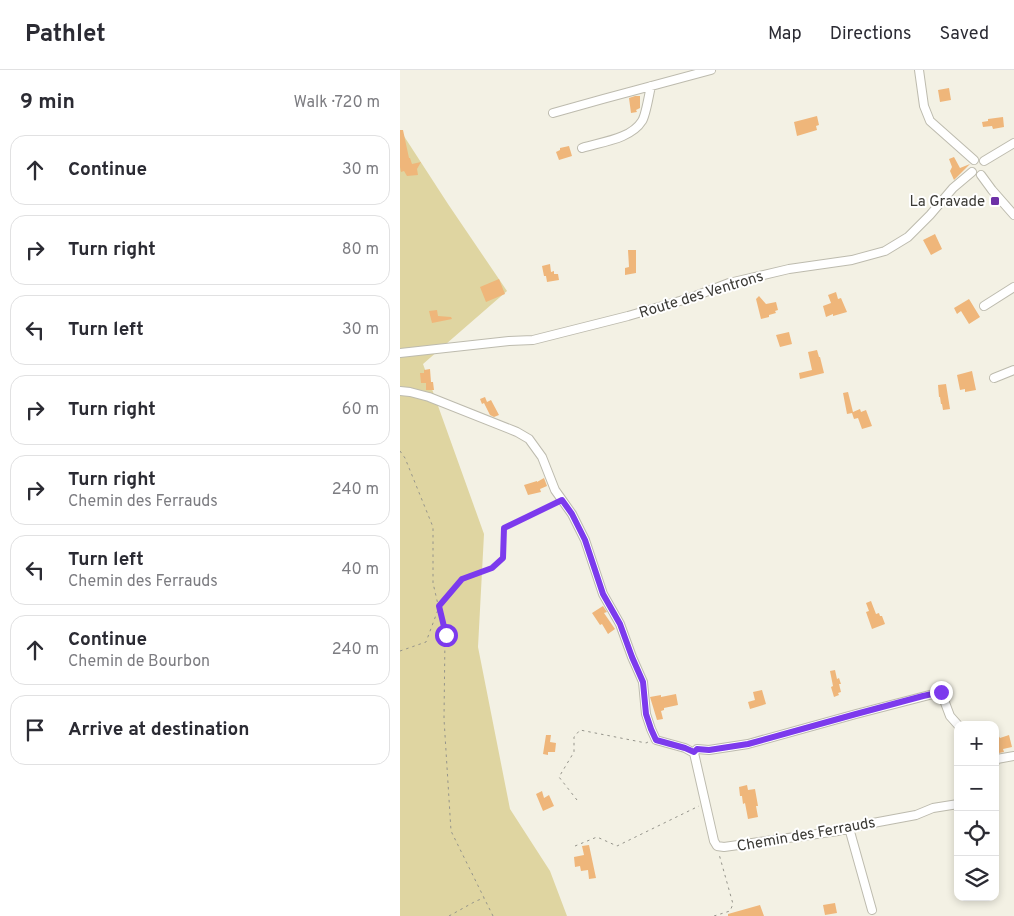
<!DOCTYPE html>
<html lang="en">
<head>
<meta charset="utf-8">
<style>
  body { margin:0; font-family:Overpass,sans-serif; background:#f7f7f7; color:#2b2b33 }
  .controls { position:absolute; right:15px; bottom:15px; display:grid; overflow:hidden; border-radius:10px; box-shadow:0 2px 8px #0003 }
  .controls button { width:45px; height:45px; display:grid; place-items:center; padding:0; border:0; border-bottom:1px solid #e1e1e2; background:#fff; color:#2b2b33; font:25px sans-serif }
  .stop { position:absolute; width:15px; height:15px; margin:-11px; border:4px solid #7c3aed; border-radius:50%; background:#fff }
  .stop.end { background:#7c3aed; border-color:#fff; box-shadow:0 1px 5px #0008 }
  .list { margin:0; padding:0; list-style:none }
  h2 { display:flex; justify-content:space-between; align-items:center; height:65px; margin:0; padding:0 20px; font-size:21px }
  h2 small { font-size:16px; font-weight:400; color:#7c7c81 }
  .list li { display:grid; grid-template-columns:32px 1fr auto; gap:15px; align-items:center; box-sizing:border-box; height:70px; margin:0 10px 10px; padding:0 10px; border:1px solid #e1e1e2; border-radius:15px }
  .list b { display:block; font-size:19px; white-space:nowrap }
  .list p { margin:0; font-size:16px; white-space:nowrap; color:#7c7c81 }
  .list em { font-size:16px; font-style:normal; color:#7c7c81 }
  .icon { flex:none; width:28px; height:28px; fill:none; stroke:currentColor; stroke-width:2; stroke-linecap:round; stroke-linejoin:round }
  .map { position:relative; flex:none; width:614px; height:846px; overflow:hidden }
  header { display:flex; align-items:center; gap:30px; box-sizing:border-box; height:70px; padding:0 25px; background:#fff; border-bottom:1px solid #e1e1e2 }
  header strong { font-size:24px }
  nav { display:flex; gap:28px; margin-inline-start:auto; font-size:18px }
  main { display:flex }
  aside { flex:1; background:#fff }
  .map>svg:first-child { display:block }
  .green { fill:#dfd5a1 }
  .building { fill:#efb67a }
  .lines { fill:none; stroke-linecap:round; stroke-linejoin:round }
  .minor-casing { stroke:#bdbbae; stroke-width:10 }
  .path { stroke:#95948b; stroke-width:1; stroke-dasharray:2.5 4; stroke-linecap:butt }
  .minor { stroke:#fff; stroke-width:8 }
  .route { stroke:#7c3aed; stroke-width:6 }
  .poi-dot { fill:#6d31a7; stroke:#fff; stroke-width:2 }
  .labels { text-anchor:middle; stroke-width:4; stroke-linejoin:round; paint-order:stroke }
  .poi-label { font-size:15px; fill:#3a3934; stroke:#fff; text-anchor:end }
  .street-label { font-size:15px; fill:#3a3934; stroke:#fff }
</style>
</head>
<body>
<header>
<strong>Pathlet</strong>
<nav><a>Map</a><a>Directions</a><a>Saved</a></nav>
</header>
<main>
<aside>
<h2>9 min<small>Walk · 720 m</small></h2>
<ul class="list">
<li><svg class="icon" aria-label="ahead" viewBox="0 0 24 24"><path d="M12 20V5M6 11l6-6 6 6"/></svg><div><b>Continue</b></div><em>30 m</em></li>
<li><svg class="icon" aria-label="right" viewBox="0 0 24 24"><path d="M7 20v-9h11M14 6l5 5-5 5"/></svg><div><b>Turn right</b></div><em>80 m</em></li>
<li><svg class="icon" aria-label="left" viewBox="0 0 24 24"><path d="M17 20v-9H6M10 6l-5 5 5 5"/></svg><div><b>Turn left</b></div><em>30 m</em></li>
<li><svg class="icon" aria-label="right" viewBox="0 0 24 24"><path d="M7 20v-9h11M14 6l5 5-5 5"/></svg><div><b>Turn right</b></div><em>60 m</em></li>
<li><svg class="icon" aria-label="right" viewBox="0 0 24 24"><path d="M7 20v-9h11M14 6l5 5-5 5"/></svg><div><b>Turn right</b><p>Chemin des Ferrauds</p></div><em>240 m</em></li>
<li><svg class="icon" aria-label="left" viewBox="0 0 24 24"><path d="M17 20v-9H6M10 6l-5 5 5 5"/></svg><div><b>Turn left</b><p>Chemin des Ferrauds</p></div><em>40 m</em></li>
<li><svg class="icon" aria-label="ahead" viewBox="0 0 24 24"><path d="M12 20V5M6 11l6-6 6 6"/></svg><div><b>Continue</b><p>Chemin de Bourbon</p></div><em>240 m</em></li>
<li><svg class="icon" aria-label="arrive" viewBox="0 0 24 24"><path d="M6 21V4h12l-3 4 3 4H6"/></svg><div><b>Arrive at destination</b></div></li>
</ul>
</aside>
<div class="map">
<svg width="614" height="846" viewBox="0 0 614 846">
  <rect width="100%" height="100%" fill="#f3f1e4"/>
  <path class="green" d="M 0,60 L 48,134 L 107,221 L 23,294 L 84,464 L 78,577 L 110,739 L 150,801 L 167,846 L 0,846 Z"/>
  <path class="building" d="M 549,18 L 551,30 L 540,32 L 538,20 Z
    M 235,26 L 240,26 L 240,38 L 236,40 L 237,42 L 231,43 L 229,28 Z
    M 417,46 L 419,55 L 416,56 L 417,60 L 397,66 L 394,52 Z
    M 603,47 L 604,57 L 593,59 L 592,56 L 583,57 L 582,52 L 588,51 L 588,49 Z
    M 0,60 L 3,60 L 9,88 L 10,88 L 12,94 L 21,92 L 17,99 L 18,105 L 7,106 L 4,101 L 1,102 L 0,97 Z
    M 169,76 L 172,86 L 159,90 L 156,82 L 160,80 L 160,78 Z
    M 554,87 L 560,98 L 570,94 L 554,110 L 550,101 L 552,97 L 549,89 Z
    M 535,164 L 542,179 L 531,185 L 523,170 Z
    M 228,180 L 236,180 L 236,203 L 225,205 L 225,198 L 229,197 Z
    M 150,194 L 151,202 L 154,201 L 154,204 L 158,204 L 159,210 L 147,212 L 146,206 L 144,206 L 142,196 Z
    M 99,209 L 105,224 L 86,232 L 80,217 Z
    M 436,222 L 438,229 L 441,228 L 447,242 L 433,246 L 433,244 L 426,247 L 423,236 L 431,233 L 428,225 Z
    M 359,226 L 366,234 L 376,232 L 378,240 L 375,241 L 376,243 L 369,245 L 369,247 L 361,249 L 356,229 Z
    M 569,229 L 580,247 L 569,254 L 561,241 L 557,244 L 554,238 Z
    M 37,240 L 38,246 L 51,247 L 52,249 L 32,253 L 29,241 Z
    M 389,262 L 392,274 L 380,277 L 376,265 Z
    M 417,280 L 419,287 L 420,287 L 424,303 L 400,309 L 399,303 L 412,300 L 408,282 Z
    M 30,299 L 31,312 L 33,312 L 34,320 L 26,320 L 26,313 L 21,313 L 20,303 L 24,303 L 24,300 Z
    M 572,301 L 576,320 L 565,322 L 565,319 L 560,320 L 557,305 Z
    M 546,314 L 550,339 L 543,340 L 542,334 L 541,334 L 540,327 L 539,327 L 538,315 Z
    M 448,322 L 453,342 L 460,339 L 461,342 L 466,340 L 472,356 L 462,359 L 458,348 L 454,349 L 452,343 L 447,344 L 443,323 Z
    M 85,327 L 87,332 L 91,330 L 99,345 L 94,347 L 90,345 L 84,333 L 82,334 L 80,329 Z
    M 144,408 L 147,416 L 140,419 L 141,422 L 128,425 L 124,415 L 137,411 L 137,412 Z
    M 471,531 L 476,544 L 479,543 L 480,546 L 482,546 L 485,554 L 472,559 L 466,542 L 469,541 L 466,533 Z
    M 203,536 L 207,542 L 204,543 L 215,559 L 208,564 L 202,554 L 200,555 L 192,543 Z
    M 435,600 L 437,609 L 439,608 L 441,614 L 439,614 L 441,622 L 438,623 L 439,625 L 434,627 L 431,617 L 433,616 L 430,601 Z
    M 362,620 L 366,634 L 350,639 L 348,632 L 355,630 L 353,622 Z
    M 276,624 L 278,635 L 264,638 L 264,640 L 261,641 L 263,649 L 257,650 L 250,627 L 261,625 L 261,627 Z
    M 146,665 L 151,665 L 150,672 L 156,673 L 155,682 L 148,682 L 148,685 L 143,684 Z
    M 598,665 L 600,668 L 609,665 L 612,677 L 603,679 L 604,682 L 599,683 L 598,680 L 595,681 L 595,666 Z
    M 347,715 L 348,720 L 355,719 L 358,736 L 356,736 L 358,747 L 348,749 L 345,733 L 343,734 L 342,726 L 340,726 L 339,717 Z
    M 142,721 L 144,728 L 149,725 L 154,736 L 143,741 L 136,724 Z
    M 189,775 L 196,808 L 189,809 L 188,800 L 181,801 L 180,796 L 175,797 L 174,787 L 184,785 L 182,776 Z
    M 435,833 L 437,843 L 425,845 L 423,835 Z
    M 360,835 L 364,846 L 328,846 L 328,844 Z"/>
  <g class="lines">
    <defs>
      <path id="minor" d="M 519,0 L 524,36 L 530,51 L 574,90
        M 153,43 L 203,29 L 311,0
        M 182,78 C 201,72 231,69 242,51 C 246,45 249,24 251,16
        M 584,91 L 614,73
        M 581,105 L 592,120 L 614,145
        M 584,236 L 614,217
        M 0,283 L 109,271 L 133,270 L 228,246 L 290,228 L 329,213 L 389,199 L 452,190 L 485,181 L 508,167 L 530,145 L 553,118 L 572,102
        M 594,308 L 614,300
        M 0,321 L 10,322 L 29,327 L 117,362 L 129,369 L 142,387 L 155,420 L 172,444 L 185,470 L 203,524 L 220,554 L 232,587 L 243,612 L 246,644 L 251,659 L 256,670 L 285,678 L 294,683 L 314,771 L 317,776 L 324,777 L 438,761 L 473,753 L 516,745 L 533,738 L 558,734
        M 294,683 L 297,679 L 309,680 L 348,674 L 456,644 L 541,622 L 550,646 L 558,655
        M 595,692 L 597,689 L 614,686
        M 449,758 L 472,840"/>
    </defs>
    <use href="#minor" class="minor-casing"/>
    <path class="path" d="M 0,381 L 5,388 L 33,457 L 33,513 L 45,565 L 44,649 L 51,761 L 93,846
      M 0,581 L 26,572 L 39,537 L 62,509 L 92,498 L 103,488 L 105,458 L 155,434
      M 177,730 L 159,707 L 174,682 L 174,667 L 180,660 L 246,673 L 248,672
      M 175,776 L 197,767 L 217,776 L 299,736
      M 49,846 L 76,831 L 84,828
      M 314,846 L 330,841 L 333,834 L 319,784"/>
    <use href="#minor" class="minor"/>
  </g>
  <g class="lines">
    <path class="route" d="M 46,565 L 39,536 L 62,509 L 92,498 L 103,488 L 104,458 L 162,430 L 172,444 L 185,470 L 203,524 L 220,554 L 232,587 L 243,612 L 246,644 L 251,659 L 256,670 L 285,678 L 294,682 L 297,679 L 309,680 L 348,674 L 456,644 L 523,626 L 541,622"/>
  </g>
  <rect class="poi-dot" x="590" y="126" width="10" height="10" rx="2.5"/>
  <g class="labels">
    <g class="poi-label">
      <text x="585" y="136">La Gravade</text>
    </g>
    <g class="street-label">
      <text transform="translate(301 224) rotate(-17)" y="5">Route des Ventrons</text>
      <text transform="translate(406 764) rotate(-10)" y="5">Chemin des Ferrauds</text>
    </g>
  </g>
</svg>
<div class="controls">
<button>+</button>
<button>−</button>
<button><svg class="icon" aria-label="locate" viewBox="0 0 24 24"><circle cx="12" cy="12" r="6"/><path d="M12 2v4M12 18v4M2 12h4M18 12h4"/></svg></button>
<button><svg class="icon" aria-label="layers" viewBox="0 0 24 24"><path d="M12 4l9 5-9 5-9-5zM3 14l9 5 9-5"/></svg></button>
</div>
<div class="stop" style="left:46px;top:565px"></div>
<div class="stop end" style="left:541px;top:622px"></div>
</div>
</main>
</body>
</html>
